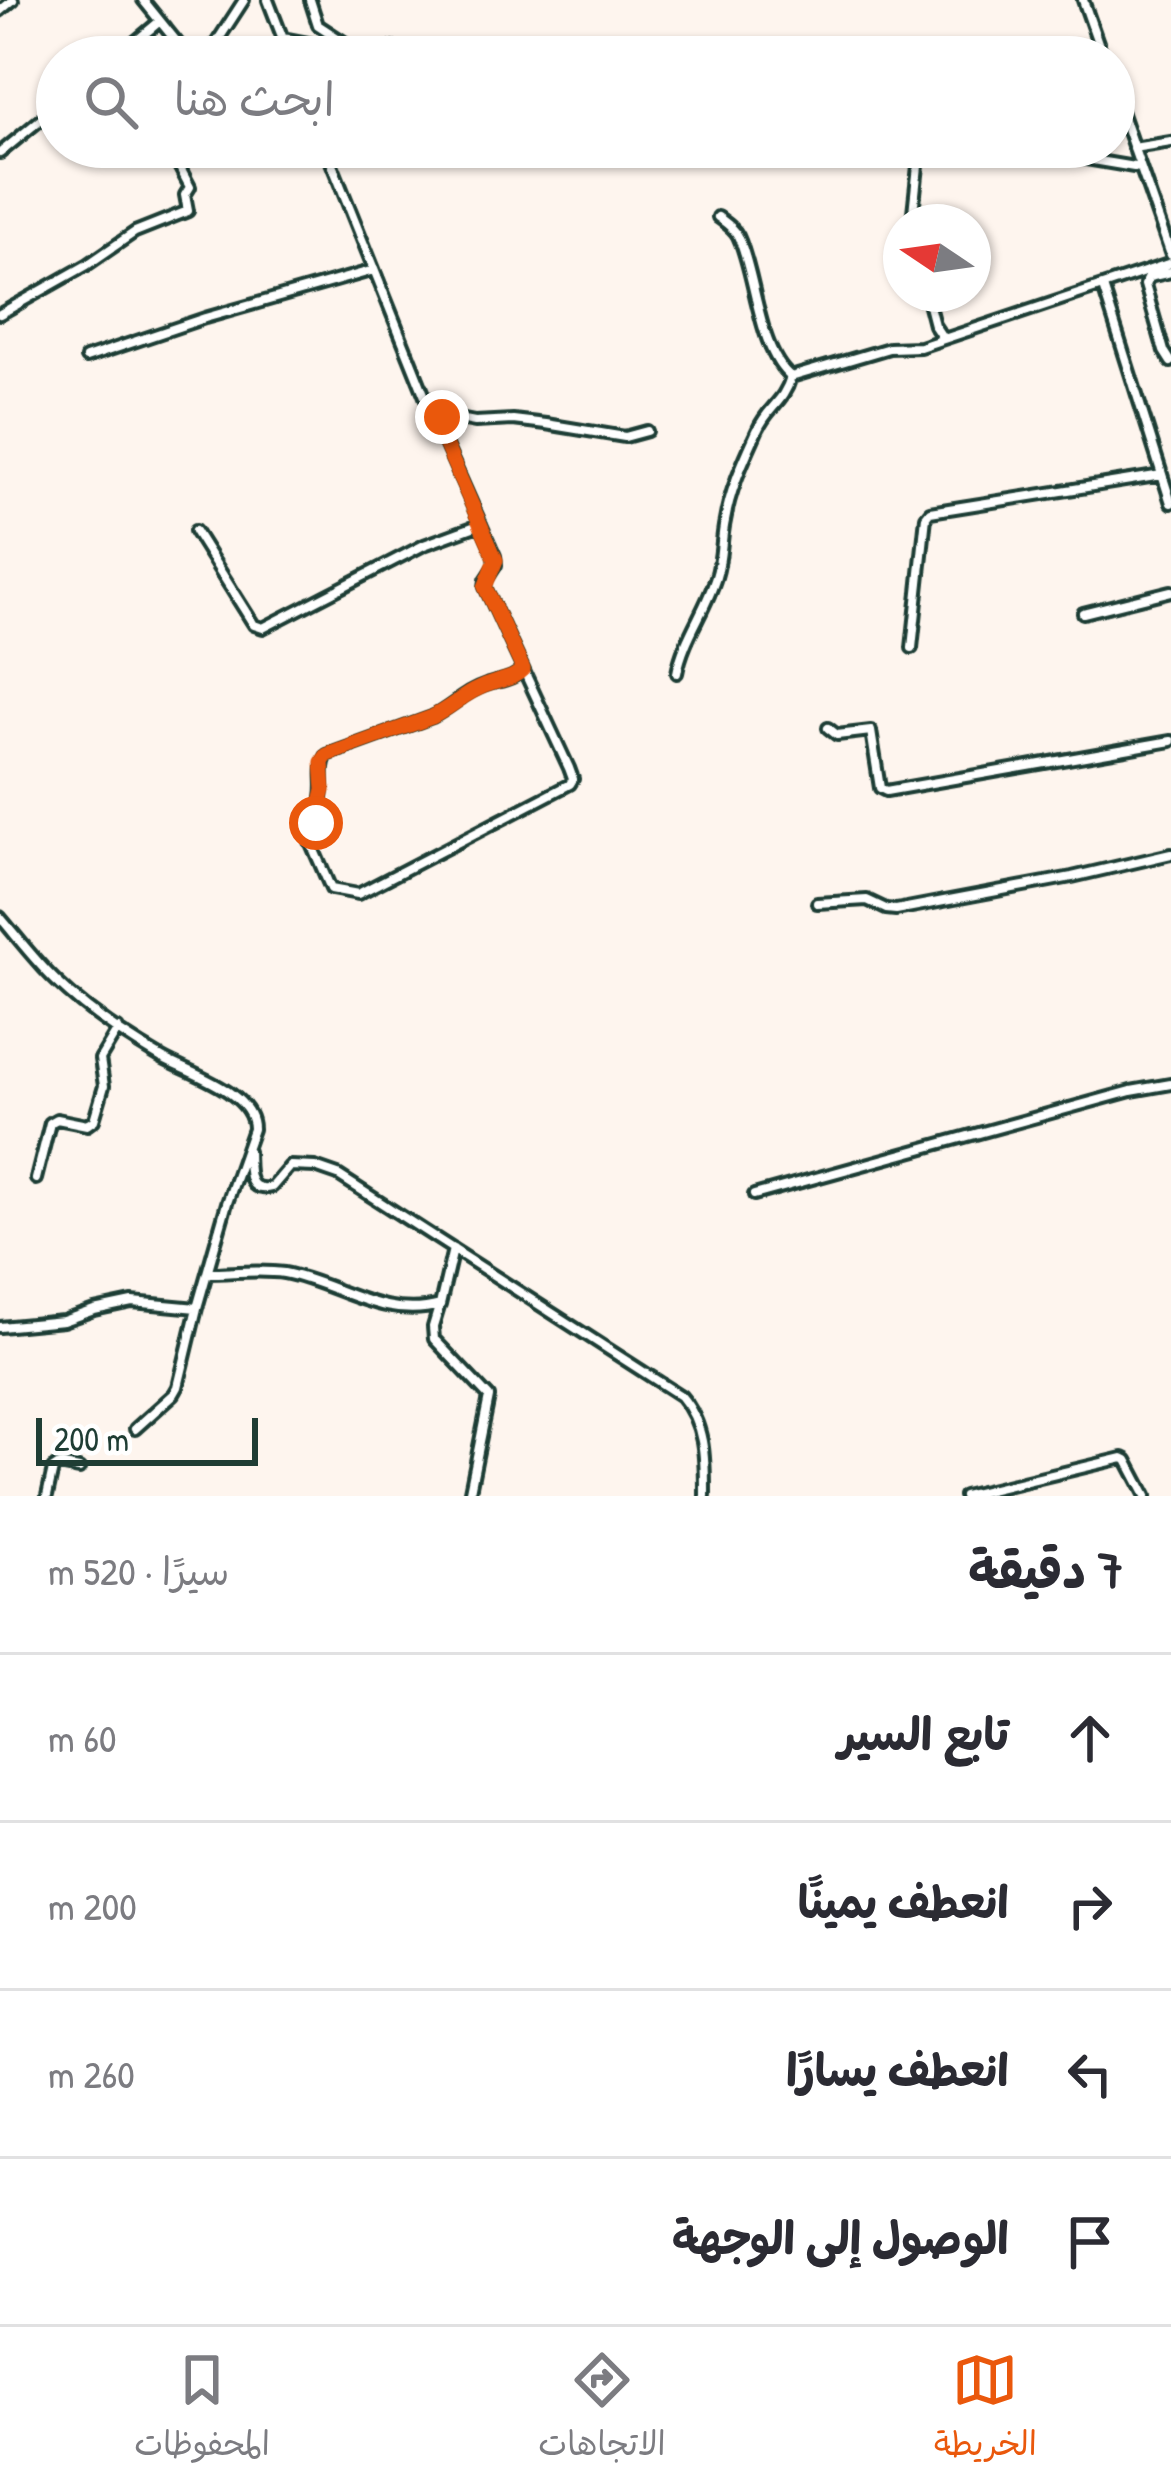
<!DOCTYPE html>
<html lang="ar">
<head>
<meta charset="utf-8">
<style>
  body { margin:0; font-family:"Patrick Hand","Playpen Sans Arabic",sans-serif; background:#f7f7f7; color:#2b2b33; direction:rtl }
  .compass { position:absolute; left:883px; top:204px; width:108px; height:108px; border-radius:50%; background:#fff; box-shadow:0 3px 9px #0004; rotate:283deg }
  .scale { position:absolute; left:36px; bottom:30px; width:222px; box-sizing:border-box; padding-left:12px; border:6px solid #1f3d34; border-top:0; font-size:33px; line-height:42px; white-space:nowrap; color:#1f3d34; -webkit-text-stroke:9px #fff; paint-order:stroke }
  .stop { position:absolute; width:36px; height:36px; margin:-27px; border:9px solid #ea580c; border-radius:50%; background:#fff }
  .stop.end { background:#ea580c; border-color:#fff; box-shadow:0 3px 12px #0008 }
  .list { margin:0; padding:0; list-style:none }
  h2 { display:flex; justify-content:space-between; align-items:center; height:156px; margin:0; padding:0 48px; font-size:51px }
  h2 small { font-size:39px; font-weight:400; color:#7c7c81 }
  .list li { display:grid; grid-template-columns:78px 1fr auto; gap:36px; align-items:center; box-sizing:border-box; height:168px; padding:0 48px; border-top:3px solid #e1e1e2 }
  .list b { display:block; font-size:45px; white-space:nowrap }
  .list em { font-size:39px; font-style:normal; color:#7c7c81 }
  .icon { flex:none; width:66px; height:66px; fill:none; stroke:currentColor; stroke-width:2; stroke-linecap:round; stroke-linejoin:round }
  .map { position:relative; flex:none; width:1171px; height:1496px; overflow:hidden; direction:ltr }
  .search { position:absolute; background:#fff; box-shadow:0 3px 9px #0004; left:36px; right:36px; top:36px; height:132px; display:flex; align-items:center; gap:30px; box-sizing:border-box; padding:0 42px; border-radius:66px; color:#7c7c81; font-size:45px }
  .sheet { height:828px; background:#fff }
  nav { display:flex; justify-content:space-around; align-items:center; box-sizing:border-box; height:168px; border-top:3px solid #e1e1e2; background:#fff; font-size:33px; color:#7c7c81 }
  nav a { display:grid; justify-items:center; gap:6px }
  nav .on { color:#ea580c }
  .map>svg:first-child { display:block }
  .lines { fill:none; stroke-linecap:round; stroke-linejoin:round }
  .minor-casing { stroke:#1f3d34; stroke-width:16 }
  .minor { stroke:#fff; stroke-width:8 }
  .route { stroke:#ea580c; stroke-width:15 }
</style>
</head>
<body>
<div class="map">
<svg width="1171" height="1496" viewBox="0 0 1171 1496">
  <rect width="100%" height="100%" fill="#fef5ee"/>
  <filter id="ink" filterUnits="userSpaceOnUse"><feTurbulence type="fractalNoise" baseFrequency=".00833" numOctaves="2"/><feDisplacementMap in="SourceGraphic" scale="24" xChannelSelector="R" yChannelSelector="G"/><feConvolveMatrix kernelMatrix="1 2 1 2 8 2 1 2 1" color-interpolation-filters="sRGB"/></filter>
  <g filter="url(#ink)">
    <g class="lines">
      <defs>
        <path id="minor" d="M 143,0 L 189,57
          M 268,0 L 290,57
          M 310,0 L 318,25 L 350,46
          M 1083,0 L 1103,57
          M 0,11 L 13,0
          M 283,38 L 314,44 L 373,48 L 478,50 L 504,54 L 506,57
          M 117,57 L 160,21
          M 207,57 L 244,0
          M 1114,91 L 1171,255
          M 325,147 L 432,414 L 495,556 L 496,565 L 486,580 L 485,587 L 569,768 L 573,779 L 570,784 L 358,894 L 331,889 L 310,841 C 314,827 320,813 322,798 C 325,782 319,769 327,755 L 432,717 C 452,707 464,692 486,685 C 500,680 513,680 523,669
          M 1015,147 L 1140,168
          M 1133,148 L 1171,142
          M 0,153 L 57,106
          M 718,217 C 726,223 734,228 738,236 C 756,274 758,351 791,377
          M 912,222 L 920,147
          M 1171,272 L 1149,277 L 1145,285 L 1164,351 L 1171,362
          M 1103,287 L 1171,503
          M 926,294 L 934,325 L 942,337
          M 0,314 L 87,265 L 135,232 L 188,211 L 185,195 L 190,187 L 169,147
          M 86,358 L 205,318 L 374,270
          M 791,377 L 889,348 L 920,347 L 1171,263
          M 433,414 L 475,422 L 513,420 L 546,424 L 625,437 L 647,431
          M 195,531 L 254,625 L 263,628 L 424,545 L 481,524
          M 1083,613 L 1171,591
          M 912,648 L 926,517 L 930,512 L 1162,475
          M 677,673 C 683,639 706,610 716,577 C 722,559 721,539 725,521 C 730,489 744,460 757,431 C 768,406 783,404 791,377
          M 828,728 L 837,735 L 871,731 L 880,788 L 886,791 L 1171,741
          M 817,903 L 867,900 L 886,909 L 896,910 L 1072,877 L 1171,854
          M 0,917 C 18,938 35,961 56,981 C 87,1011 124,1036 162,1058 C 190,1074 254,1092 253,1129 L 227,1203 L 197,1308 L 132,1302 L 94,1310 L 63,1321 L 0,1327
          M 248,1151 C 249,1169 245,1194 272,1187 L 290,1166 L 315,1167 L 338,1175 L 681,1396 C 706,1425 705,1460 705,1496
          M 36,1179 L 50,1123 L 57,1119 L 87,1125 L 94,1120 L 104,1086 L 100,1059 L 118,1029
          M 754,1195 L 1131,1091 L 1171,1084
          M 208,1273 C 232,1273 260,1269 284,1273 C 337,1283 383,1321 440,1305 L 453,1249
          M 439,1307 L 433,1327 L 434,1339 L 489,1397 L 469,1496
          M 135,1429 L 174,1394 L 178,1387 L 197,1308
          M 47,1496 L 53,1469 L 59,1465 L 79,1469
          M 964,1496 L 1123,1458 L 1127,1460 L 1146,1496"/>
      </defs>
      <use href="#minor" class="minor-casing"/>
      <use href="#minor" class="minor"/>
    </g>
  </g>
  <g class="lines" filter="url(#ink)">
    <path class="route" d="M 316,823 L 324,790 L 322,762 L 327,755 L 432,717 C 456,705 467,690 496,682 C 508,678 514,678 523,669 L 485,587 L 496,560 L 432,414 L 442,417"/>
  </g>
</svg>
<svg class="compass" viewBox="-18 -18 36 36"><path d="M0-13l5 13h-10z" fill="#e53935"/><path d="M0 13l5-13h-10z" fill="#7c7c81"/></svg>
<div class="scale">200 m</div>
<div class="stop" style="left:316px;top:823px"></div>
<div class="stop end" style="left:442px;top:417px"></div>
<div class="search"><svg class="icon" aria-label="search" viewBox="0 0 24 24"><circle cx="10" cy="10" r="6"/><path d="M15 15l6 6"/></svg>ابحث هنا</div>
</div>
<section class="sheet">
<h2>7 دقيقة<small>سيرًا · 520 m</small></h2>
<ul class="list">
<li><svg class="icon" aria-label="ahead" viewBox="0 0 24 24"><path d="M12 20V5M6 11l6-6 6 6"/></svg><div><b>تابع السير</b></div><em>60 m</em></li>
<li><svg class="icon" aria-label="right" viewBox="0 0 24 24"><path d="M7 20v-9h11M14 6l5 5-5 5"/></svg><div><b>انعطف يمينًا</b></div><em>200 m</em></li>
<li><svg class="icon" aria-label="left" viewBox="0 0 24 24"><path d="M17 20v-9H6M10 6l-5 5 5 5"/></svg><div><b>انعطف يسارًا</b></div><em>260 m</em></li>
<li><svg class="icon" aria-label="arrive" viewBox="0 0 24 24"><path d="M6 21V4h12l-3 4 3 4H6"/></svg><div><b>الوصول إلى الوجهة</b></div></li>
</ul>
</section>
<nav>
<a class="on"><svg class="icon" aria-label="map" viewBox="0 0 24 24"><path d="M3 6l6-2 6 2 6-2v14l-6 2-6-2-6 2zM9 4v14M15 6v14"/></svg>الخريطة</a>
<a><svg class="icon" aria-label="directions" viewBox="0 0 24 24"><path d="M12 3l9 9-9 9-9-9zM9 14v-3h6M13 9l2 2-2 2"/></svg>الاتجاهات</a>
<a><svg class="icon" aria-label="saved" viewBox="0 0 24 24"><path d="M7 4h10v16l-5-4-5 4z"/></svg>المحفوظات</a>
</nav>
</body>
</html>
